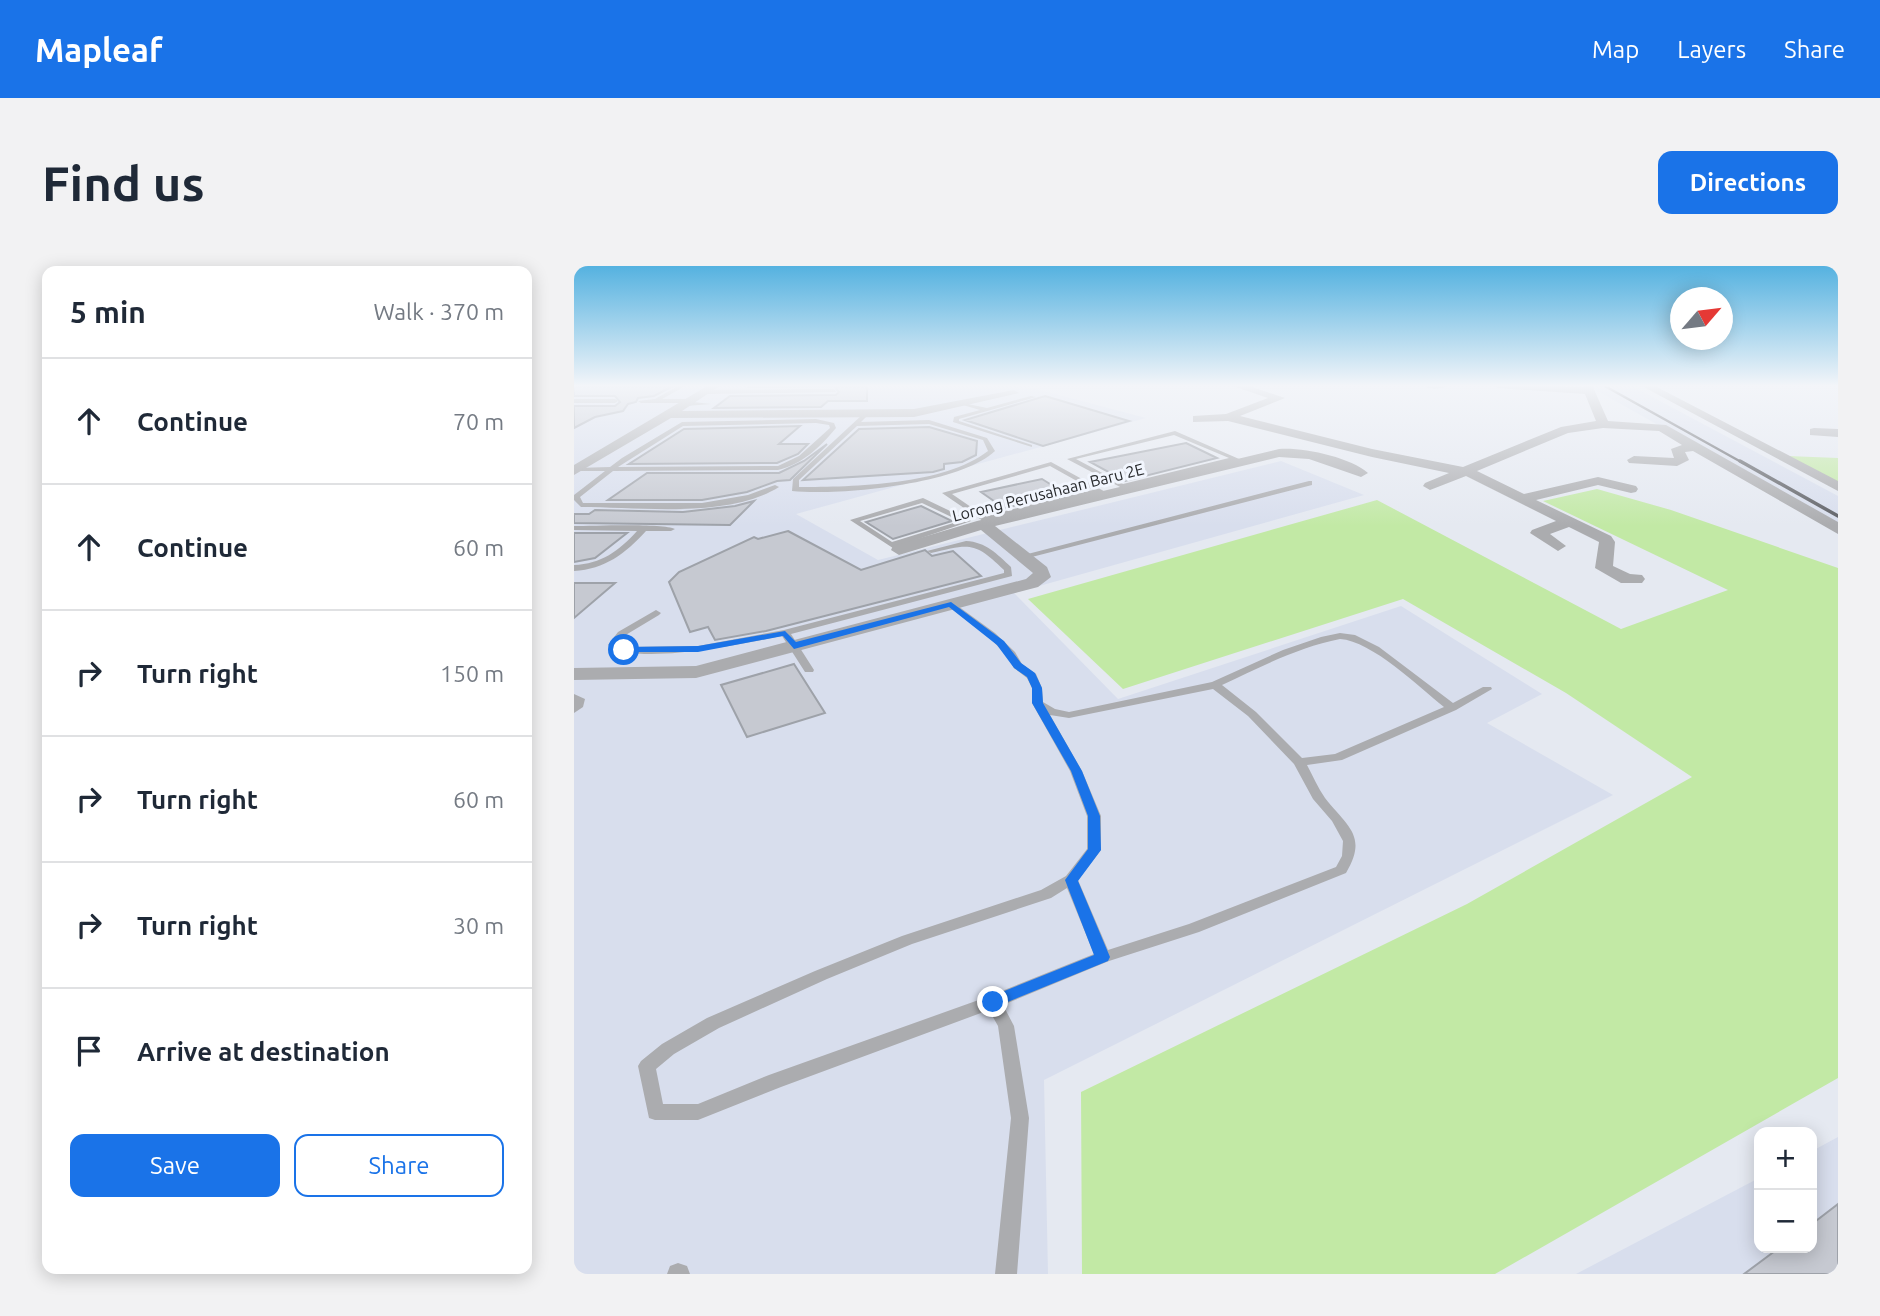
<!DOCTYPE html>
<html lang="en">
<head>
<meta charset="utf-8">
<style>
  body { margin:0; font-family:Ubuntu,sans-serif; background:#f2f2f3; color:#1f2937 }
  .controls { position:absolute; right:21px; bottom:21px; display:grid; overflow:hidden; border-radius:14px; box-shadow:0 4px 18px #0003 }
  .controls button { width:63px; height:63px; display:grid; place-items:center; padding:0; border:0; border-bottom:2px solid #e0e1e3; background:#fff; color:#1f2937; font:35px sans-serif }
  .compass { position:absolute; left:1096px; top:21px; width:63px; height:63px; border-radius:50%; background:#fff; box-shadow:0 4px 18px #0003; rotate:62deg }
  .stop { position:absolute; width:21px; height:21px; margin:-16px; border:5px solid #1a73e8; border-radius:50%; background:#fff }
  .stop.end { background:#1a73e8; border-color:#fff; box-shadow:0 2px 7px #0008 }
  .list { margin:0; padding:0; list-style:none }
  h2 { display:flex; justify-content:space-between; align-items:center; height:91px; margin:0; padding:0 28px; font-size:30px }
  h2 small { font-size:23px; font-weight:400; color:#747a83 }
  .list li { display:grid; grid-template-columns:46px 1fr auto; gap:21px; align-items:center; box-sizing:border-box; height:126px; padding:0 28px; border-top:2px solid #e0e1e3 }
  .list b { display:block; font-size:26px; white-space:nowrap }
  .list em { font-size:23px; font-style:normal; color:#747a83 }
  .actions { display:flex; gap:14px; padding:21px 28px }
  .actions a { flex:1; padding:16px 0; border:2px solid #1a73e8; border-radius:14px; text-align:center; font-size:24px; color:#1a73e8 }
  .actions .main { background:#1a73e8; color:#fff }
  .icon { flex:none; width:38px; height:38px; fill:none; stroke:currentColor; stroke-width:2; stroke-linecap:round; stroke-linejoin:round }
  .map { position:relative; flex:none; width:1264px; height:1008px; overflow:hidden; border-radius:14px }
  header { display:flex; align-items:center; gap:42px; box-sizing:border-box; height:98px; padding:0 35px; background:#1a73e8; color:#fff }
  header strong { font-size:33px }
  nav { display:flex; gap:38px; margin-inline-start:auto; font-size:24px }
  .intro { display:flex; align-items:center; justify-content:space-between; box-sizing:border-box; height:168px; padding:0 42px }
  h1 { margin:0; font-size:49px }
  .button { padding:18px 32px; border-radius:14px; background:#1a73e8; color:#fff; font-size:24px; font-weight:700 }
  main { display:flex; gap:42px; padding:0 42px }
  aside { flex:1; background:#fff; border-radius:14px; box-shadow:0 4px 18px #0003 }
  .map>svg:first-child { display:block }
  .built { fill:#d8deed }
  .green { fill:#c2e9a5 }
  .building { fill:#c6c9d1; stroke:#9ea2a9; stroke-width:2 }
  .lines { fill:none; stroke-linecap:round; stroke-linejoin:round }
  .lane { fill:#abacaf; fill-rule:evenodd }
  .street { fill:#abacaf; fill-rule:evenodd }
  .rail-far1 { stroke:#5c5e63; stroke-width:2.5 }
  .rail { stroke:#5c5e63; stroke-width:3.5 }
  .route { fill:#1a73e8 }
  .labels { text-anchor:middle; stroke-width:6; stroke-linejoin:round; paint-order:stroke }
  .far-street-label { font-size:16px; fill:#27292c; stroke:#f2f6fe }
</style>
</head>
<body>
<header>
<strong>Mapleaf</strong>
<nav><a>Map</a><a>Layers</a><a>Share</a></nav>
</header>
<div class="intro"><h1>Find us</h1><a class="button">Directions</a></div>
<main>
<aside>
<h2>5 min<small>Walk · 370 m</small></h2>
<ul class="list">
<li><svg class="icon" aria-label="ahead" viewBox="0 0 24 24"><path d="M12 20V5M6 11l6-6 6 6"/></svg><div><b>Continue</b></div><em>70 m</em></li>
<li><svg class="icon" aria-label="ahead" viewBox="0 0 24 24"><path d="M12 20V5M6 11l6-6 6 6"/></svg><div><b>Continue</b></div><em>60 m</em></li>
<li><svg class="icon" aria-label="right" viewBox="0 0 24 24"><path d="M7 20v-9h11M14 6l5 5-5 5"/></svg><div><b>Turn right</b></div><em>150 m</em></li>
<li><svg class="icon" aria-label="right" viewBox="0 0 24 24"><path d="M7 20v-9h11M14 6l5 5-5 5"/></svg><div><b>Turn right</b></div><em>60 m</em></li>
<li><svg class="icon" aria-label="right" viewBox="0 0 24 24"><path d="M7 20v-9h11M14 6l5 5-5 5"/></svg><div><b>Turn right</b></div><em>30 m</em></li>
<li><svg class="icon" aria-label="arrive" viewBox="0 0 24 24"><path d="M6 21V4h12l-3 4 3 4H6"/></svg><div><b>Arrive at destination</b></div></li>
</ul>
<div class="actions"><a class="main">Save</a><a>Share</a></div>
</aside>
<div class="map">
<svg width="1264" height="1008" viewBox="0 0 1264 1008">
  <rect width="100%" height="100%" fill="#e5e9f1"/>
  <path class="built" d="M 0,119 L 447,119 L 572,152 L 222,248 L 304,294 L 707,195 L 790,229 L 440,327 L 544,433 L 827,340 L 968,428 L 913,457 L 1039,529 L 470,814 L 474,1008 L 0,1008 Z
    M 1013,119 L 1056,119 L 1264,230 L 1264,260 Z
    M 1264,871 L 1264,1008 L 1002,1008 L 1185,912 L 1185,982 L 1238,982 L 1238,885 Z"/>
  <path class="green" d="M 1214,190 L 1264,192 L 1264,216 Z
    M 1023,223 L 1097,244 L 1264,302 L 1264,812 L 921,1008 L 508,1008 L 507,826 L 893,638 L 1118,511 L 992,427 L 829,333 L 549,423 L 454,333 L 803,234 L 1047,363 L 1154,324 L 969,235 Z"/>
  <path class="building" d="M 7,119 L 101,119 L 80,130 L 64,132 L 62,136 L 54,138 L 49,145 L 21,151 L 0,162 L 0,140 L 41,140 L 46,136 L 41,130 L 0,130 L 0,122 Z
    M 179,119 L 293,119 L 293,135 L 254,135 L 247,141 L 140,142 L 156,130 L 262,129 L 265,126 L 260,120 L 176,121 Z
    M 471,130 L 555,155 L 469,180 L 391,154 Z
    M 226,160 L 205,178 L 234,178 L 224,188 L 203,197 L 55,198 L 110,163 Z
    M 355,161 L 403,175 L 402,189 L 388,196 L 370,198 L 370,203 L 359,206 L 229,214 L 285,163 Z
    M 612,177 L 643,192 L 551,215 L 516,196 Z
    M 253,178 L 216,214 L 203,215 L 173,226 L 128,234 L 34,234 L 73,207 L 205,207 L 230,195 Z
    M 468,213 L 492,228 L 430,242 L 407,226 Z
    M 180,235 L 156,259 L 0,257 L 0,248 L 15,248 L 21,244 L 109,246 L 161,240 Z
    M 347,240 L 378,255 L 319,273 L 292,256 Z
    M 214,265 L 287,304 L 351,284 L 358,290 L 379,285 L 407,310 L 192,365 L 141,374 L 134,361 L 116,366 L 95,316 L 105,306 L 180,271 L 184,273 Z
    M 0,267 L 53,267 L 21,292 L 0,296 Z
    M 0,317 L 41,317 L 0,352 Z
    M 220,398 L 251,447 L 173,471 L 147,419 Z
    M 1264,938 L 1264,1008 L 1170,1008 L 1205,982 L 1238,982 L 1238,958 Z"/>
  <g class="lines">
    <path class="lane" d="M 106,119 L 113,119 L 88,133 L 117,133 L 120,135 L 119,136 L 137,138 L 112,140 L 109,138 L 110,137 L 67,137 L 64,135 L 81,133 Z
      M 260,123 L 262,126 L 131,128 L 128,126 L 131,124 Z
      M 457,130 L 462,131 L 385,153 L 385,155 L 458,179 L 458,181 L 379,156 L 380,151 L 406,144 L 389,139 L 389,137 L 413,142 Z
      M 0,133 L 41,133 L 44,135 L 41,137 L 0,137 Z
      M 289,148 L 294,149 L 287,156 L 355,154 L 413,172 L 421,185 C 387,218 266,230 218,225 L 219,213 ZM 355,158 L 409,174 L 414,185 C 370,219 280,221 225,221 L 225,214 L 283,160 Z
      M 242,153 L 260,157 L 262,162 C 246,181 229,198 204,204 L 39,205 L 6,231 L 9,237 L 128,237 L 174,229 L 201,219 L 205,221 C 154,253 65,241 7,241 L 0,234 L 0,229 L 31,205 L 3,205 L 1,204 L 1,202 L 36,201 L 48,192 L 108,156 ZM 242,157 L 255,159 L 256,162 L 225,190 L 204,200 L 44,201 L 109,160 Z
      M 601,165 L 672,196 L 669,198 L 661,195 L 548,222 L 493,193 ZM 600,169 L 655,192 L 549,218 L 502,193 Z
      M 477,196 L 537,229 L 533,231 L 525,227 L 409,255 L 368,227 ZM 476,200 L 519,224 L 410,250 L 378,228 Z
      M 735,215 L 738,215 L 738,219 L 450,293 L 446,290 Z
      M 349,232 L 397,255 L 324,280 L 329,284 L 325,286 L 276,254 ZM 348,237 L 386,255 L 318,276 L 286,255 Z
      M 0,260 C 19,260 89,257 101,263 L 97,265 L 72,265 C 51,288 31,303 0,305 L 0,299 C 27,298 45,285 63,265 L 0,264 Z
      M 392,275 C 412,276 423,288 437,301 L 438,310 L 217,368 L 240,404 L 239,406 L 231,406 L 208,370 C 173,377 61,401 34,379 L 44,366 L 82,344 L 87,347 L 85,349 L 50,370 L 45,378 L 52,381 L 124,380 L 210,364 L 430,307 L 430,304 C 400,275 396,278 357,287 L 353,285 Z
      M 377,335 L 421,367 L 441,386 L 448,398 L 462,408 L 468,422 L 469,436 L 481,443 L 495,446 L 638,416 L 709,384 L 747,371 L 766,367 L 781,369 L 805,381 L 879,437 L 909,421 L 917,421 L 918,423 L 882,444 L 768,494 L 733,499 C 739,510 744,522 751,532 C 774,561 794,570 772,607 L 625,666 L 535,695 L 429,739 L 440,760 L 455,852 L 443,1008 L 421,1008 L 437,852 L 424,760 L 415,744 L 207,821 L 124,854 L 81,854 L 75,852 L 64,800 L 67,795 L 88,778 L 133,752 L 241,705 L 328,670 L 467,624 L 492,610 L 513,583 L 513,550 L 496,505 L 458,437 L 458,422 L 453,412 L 440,402 L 433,390 L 415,371 L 374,340 L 372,338 ZM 766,373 C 798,375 845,421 870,441 L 761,488 L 728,492 L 682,446 L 648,419 C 686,401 725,381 766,373 ZM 639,423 L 674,450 L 720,498 L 739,533 L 758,555 L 769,575 L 768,590 L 762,601 L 615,658 L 534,684 L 504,614 L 527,584 L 527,550 L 508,505 L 476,449 L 495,452 ZM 493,622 L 520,688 L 413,731 L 195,809 L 124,838 L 89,838 L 82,803 L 100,788 L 145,762 L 253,713 L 338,678 L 477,632 Z
      M 0,428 L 11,433 L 9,441 L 0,447 Z
      M 104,997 L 113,1000 L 116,1008 L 93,1008 L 96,1000 Z"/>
    <path class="street" d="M 135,119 L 147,119 L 108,145 L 340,143 L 440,124 L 445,127 L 340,151 L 97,152 L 0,209 L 0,199 Z
      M 656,119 L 672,119 L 711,132 L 666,150 L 798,183 L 889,201 L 987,161 L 1022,155 L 1011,128 L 924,122 L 919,119 L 1009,121 L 1008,119 L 1018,119 L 1034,155 L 1092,159 L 1264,256 L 1264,268 L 1119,185 L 1111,186 L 1115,194 L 1103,200 L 1055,197 L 1053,194 L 1060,190 L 1100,192 L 1097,183 L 1108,179 L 1085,165 L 1029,162 L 994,167 L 903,205 L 950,228 L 1024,211 L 1062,220 L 1064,223 L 1062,226 L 1057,227 L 1024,219 L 962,234 L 1037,270 L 1041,276 L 1039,300 L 1056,308 L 1068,309 L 1071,313 L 1068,317 L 1047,317 L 1021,302 L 1025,276 L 995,261 L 976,268 L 992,280 L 984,285 L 956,267 L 958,264 L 982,255 L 892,210 L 856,224 L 849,220 L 851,217 L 875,207 L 798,191 L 654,155 L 619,156 L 619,150 L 652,148 L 694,132 Z
      M 849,119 L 873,119 C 868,124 854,124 849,119 Z
      M 1066,119 L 1079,119 L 1264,215 L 1264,225 Z
      M 1240,162 L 1264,163 L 1264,171 L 1236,169 L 1236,163 Z
      M 705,183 C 729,181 776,191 794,207 L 787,211 L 735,193 L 705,191 L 421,260 L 473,301 L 477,311 L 464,321 L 122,412 L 0,414 L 0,402 L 122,400 L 452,313 L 459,307 L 407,264 L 325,289 L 317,284 L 319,280 L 403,255 Z"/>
    <path class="rail-far1" d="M 1029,119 L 1169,197"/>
    <path class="rail" d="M 1166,195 L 1264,250"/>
  </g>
  <linearGradient id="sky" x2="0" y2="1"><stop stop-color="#55b2e0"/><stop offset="0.46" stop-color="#f3f5f9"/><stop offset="1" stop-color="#f3f5f9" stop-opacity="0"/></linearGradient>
  <rect width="1264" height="260" fill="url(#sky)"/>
  <path class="route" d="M 377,336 L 430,375 L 447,397 L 461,407 L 468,422 L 469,437 L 508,505 L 526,550 L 527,584 L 504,615 L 536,691 L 534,695 L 419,742 L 411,736 L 413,732 L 520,689 L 491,614 L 514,583 L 514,550 L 497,505 L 458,437 L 458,422 L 453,411 L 440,402 L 423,379 L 375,341 L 220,383 L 209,370 L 124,386 L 50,386 L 45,384 L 50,381 L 124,380 L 211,365 L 222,376 Z"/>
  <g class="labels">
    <g class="far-street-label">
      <text transform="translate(474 226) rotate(-14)" y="6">Lorong Perusahaan Baru 2E</text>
    </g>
  </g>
</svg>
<div class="controls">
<button>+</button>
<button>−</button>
</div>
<svg class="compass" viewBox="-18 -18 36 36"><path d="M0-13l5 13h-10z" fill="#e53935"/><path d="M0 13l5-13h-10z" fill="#747a83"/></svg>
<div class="stop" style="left:50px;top:384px"></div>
<div class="stop end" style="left:419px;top:736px"></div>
</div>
</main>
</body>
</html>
